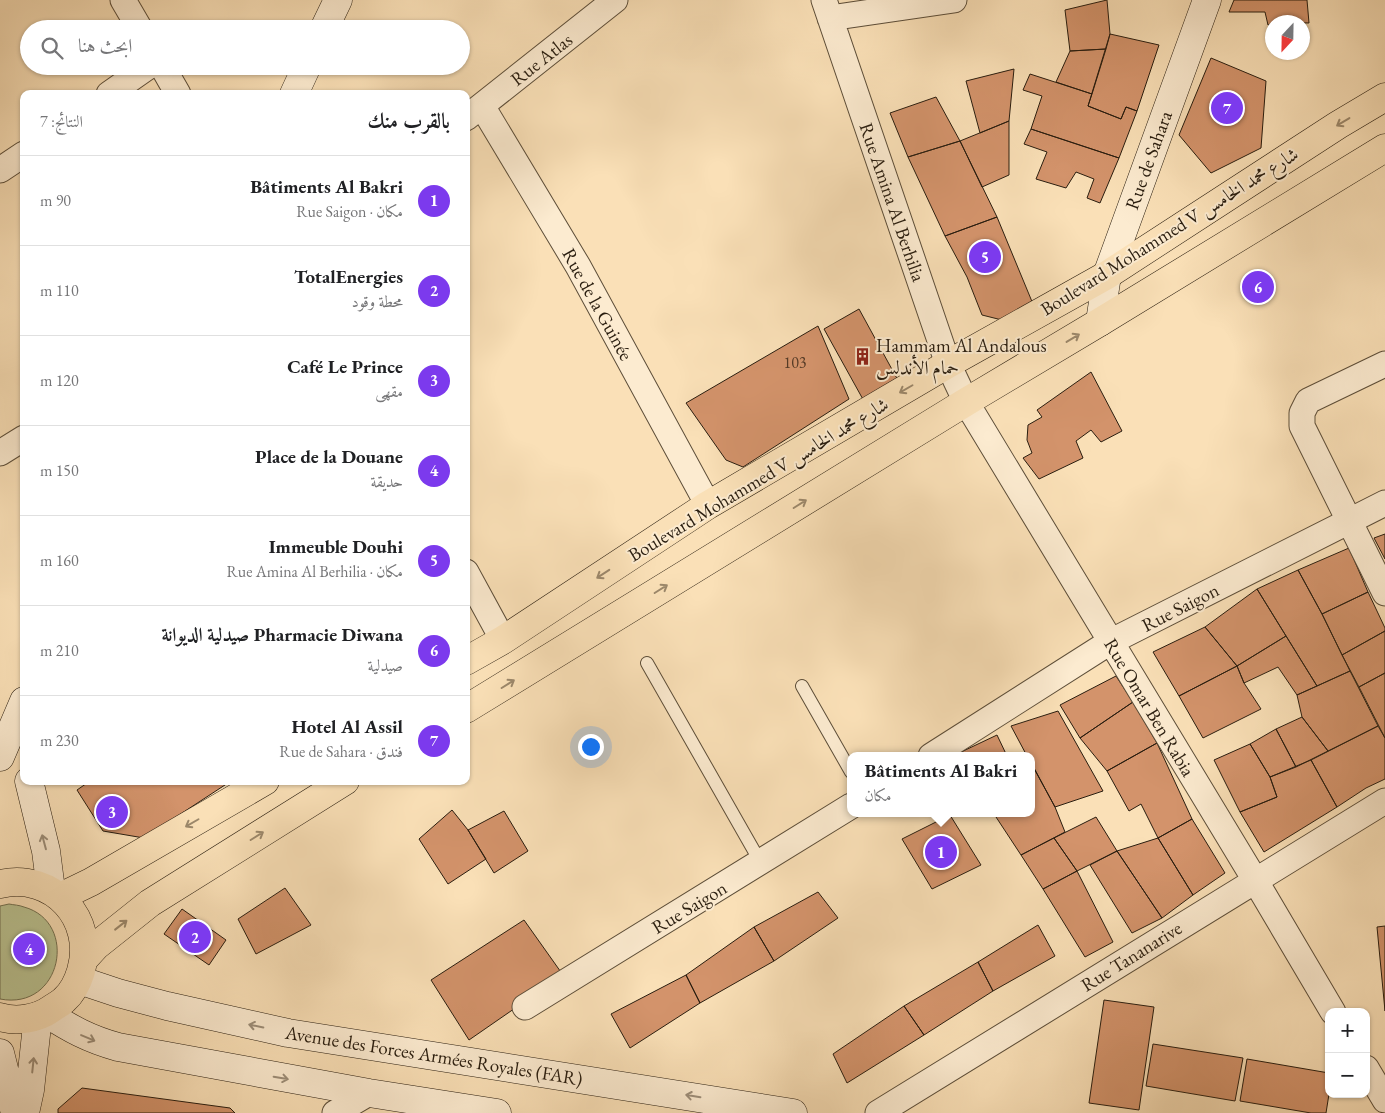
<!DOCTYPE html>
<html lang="ar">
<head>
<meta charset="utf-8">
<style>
  body { margin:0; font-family:"EB Garamond",Amiri,serif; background:#f2f2f2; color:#202124; direction:rtl }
  .controls { position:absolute; right:15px; bottom:15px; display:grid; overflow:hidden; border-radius:10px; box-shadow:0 1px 4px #0004 }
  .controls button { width:45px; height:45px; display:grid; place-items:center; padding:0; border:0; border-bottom:1px solid #e0e0e0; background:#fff; color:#202124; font:25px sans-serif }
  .compass { position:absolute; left:1265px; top:15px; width:45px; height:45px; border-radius:50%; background:#fff; box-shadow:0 1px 4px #0004; rotate:202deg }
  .you { position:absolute; left:590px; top:746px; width:18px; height:18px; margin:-12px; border:4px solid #fff; border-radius:50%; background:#1a73e8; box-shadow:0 0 0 8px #1a73e833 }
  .badge { display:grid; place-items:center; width:32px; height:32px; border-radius:50%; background:#7c3aed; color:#fff; font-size:16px; font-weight:700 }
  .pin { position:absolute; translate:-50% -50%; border:2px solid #fff; box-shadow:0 1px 5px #0006 }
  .popup { position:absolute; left:847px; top:752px; width:188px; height:65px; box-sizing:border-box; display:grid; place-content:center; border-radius:10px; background:#fff; filter:drop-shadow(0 1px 4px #0005); font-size:16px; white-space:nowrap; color:#757577 }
  .popup b { font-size:19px; color:#202124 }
  .popup::after { content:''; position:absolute; left:50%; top:100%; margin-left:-10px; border:10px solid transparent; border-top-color:#fff }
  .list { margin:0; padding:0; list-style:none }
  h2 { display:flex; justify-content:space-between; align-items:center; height:65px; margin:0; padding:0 20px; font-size:21px }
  h2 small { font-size:16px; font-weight:400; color:#757577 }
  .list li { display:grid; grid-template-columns:32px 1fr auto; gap:15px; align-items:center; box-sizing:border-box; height:90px; padding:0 20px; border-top:1px solid #e0e0e0 }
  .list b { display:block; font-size:19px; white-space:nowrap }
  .list p { margin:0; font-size:16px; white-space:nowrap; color:#757577 }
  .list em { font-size:16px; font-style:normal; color:#757577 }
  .icon { flex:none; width:28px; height:28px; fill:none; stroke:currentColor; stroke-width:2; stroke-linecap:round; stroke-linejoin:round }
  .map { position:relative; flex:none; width:1385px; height:1113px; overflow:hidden; direction:ltr }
  .search { position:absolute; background:#fff; box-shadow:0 1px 4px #0004; left:20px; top:20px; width:450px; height:55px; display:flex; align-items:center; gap:12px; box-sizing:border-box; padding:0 18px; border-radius:28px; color:#757577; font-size:19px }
  .panel { position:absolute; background:#fff; box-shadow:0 1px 4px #0004; left:20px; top:90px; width:450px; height:695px; border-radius:10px; direction:rtl }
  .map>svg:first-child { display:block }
  .green { fill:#bac392; stroke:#727050 }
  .building { fill:#d3936b; stroke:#291d0f }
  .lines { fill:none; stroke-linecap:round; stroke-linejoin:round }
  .lane-casing { stroke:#5d4e39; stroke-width:14 }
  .street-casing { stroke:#5d4e39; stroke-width:27 }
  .secondary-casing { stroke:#291d0f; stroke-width:29 }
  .primary-casing { stroke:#291d0f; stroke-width:29 }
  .lane { stroke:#fcebd0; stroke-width:12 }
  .street { stroke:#fcebd0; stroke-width:25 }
  .secondary { stroke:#fcebd0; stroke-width:28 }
  .primary { stroke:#fae0b7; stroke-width:28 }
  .oneway { stroke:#9c886b }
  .oneway2 { stroke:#9d8e79 }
  .labels { text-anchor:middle; stroke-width:4; stroke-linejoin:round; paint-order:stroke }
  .number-label { font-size:16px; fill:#543a26 }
  .street-label { font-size:19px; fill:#291d0f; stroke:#fcebd0 }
  .poi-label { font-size:19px; fill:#291d0f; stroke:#fcebd0; text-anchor:start }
</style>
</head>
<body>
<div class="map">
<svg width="1385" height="1113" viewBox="0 0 1385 1113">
  <rect width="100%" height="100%" fill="#fae0b7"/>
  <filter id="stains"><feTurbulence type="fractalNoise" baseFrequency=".004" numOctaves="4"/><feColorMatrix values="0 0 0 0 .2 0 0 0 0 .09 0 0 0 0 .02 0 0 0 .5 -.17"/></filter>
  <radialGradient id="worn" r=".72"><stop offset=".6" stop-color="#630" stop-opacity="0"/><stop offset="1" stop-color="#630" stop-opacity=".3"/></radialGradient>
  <path class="green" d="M 9,904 C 14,905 19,905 24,907 C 79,922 62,1011 0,999 L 0,906 Z"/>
  <path class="building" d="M 1107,0 L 1110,34 L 1106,49 L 1070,51 L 1065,10 Z
    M 1234,0 L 1307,0 L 1309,23 L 1272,22 L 1272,24 L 1268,25 L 1265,12 L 1229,12 Z
    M 1110,34 L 1159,45 L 1137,111 L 1126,107 L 1121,119 L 1088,106 Z
    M 1106,49 L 1092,94 L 1056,82 L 1070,51 Z
    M 1211,58 L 1266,81 L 1261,148 L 1211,173 L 1179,135 Z
    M 1014,69 L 1009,121 L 980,133 L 966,81 Z
    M 1030,74 L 1092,94 L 1088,106 L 1121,119 L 1126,107 L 1137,111 L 1119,158 L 1031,129 L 1042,96 L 1023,90 Z
    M 936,97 L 960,141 L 908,157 L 890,113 Z
    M 1009,121 L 1009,175 L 982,187 L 960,141 Z
    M 1031,129 L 1119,158 L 1100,203 L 1087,198 L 1094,179 L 1076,172 L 1066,188 L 1036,179 L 1047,152 L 1024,144 Z
    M 960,141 L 997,217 L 945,236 L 908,157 Z
    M 997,217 L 1033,304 L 1002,320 L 982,315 L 967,277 L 945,236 Z
    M 859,309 L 900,384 L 865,403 L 824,329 Z
    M 818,326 L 849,399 L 743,467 L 726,460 L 686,403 Z
    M 1091,372 L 1122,431 L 1101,442 L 1091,430 L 1076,441 L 1083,458 L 1039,479 L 1023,458 L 1032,453 L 1027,440 L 1028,425 L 1042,417 L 1037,410 Z
    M 1385,534 L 1385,559 L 1374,538 Z
    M 1349,548 L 1368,592 L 1322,614 L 1298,570 Z
    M 1298,570 L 1322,614 L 1350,671 L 1317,686 L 1257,589 Z
    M 1257,589 L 1286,636 L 1237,666 L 1205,627 Z
    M 1368,592 L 1385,628 L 1385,631 L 1342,655 L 1322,614 Z
    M 1205,627 L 1237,666 L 1179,696 L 1153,652 Z
    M 1385,631 L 1385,673 L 1359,687 L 1342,655 Z
    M 1286,636 L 1317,686 L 1297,695 L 1278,667 L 1244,683 L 1237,666 Z
    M 1237,666 L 1244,683 L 1261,709 L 1203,738 L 1179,696 Z
    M 1350,671 L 1378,726 L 1328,751 L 1302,717 L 1297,695 Z
    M 1385,673 L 1385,738 L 1359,687 Z
    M 1116,676 L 1133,702 L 1080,738 L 1060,705 Z
    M 1133,702 L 1157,743 L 1107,771 L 1080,738 Z
    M 1058,711 L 1103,791 L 1055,807 L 1031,763 L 1031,756 L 1027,756 L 1011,726 Z
    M 1302,717 L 1328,751 L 1296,767 L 1276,729 Z
    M 1378,726 L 1385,738 L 1385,779 L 1366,788 L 1337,807 L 1311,760 Z
    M 1276,729 L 1296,767 L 1270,777 L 1250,744 Z
    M 997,735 L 1007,756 L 961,756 L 959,753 Z
    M 1157,743 L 1192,819 L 1158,838 L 1141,804 L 1129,811 L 1107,771 Z
    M 1250,744 L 1270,777 L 1277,797 L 1240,812 L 1214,760 Z
    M 1311,760 L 1337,807 L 1264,852 L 1240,812 L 1277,797 L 1270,777 Z
    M 1034,768 L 1055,807 L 1065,832 L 1021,855 L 996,817 L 1004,813 L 1031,813 L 1031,769 Z
    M 90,781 L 227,781 L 228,783 L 144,838 L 103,831 L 77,790 Z
    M 452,810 L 468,830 L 486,859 L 448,884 L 419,839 Z
    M 504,811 L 528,851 L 494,873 L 468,830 Z
    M 950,815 L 981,865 L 932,889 L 902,839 Z
    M 1096,817 L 1117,851 L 1077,871 L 1054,838 Z
    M 1192,819 L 1225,873 L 1193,895 L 1158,838 Z
    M 1054,838 L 1077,871 L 1043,889 L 1021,855 Z
    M 1158,838 L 1193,895 L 1162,918 L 1117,851 Z
    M 1117,851 L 1162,918 L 1132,933 L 1090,865 Z
    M 1077,871 L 1113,942 L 1085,957 L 1043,889 Z
    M 285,888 L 311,925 L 256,954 L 238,919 Z
    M 818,892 L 838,918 L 774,961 L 754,927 Z
    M 182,909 L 226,940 L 209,965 L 164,934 Z
    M 524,920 L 563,975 L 469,1040 L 431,980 Z
    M 1038,925 L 1055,956 L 993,991 L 978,962 Z
    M 1385,926 L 1385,1011 L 1377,927 Z
    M 754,927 L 774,961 L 700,1003 L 686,975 Z
    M 978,962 L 993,991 L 924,1035 L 904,1006 Z
    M 686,975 L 700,1003 L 630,1048 L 611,1014 Z
    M 1104,1000 L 1154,1007 L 1139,1110 L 1089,1103 Z
    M 904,1006 L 924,1035 L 847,1083 L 833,1054 Z
    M 1153,1044 L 1243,1058 L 1235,1101 L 1146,1086 Z
    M 1247,1059 L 1329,1073 L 1329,1094 L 1326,1113 L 1311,1113 L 1240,1101 Z
    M 82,1088 L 230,1108 L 235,1113 L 58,1113 L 58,1109 Z"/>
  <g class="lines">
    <defs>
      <path id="lane" d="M 647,663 L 761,863
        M 802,686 L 851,772"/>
      <path id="street" d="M 123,0 L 140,29
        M 824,0 L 948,364 L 966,402 L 1255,880 L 1333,1012
        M 830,18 L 954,0
        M 162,66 L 178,94
        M 109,94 L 149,66
        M 482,106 L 578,266 L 708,505
        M 466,118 L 615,0
        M 0,170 L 24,154
        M 1385,364 L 1308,401 L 1302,413 L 1302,426 L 1385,593
        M 0,453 L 24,438
        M 466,572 L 503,640
        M 931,756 L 1110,642 L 1385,503
        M 525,1007 L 851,806
        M 1366,1068 L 1385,1100
        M 335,1113 L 369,1093
        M 878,1113 L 1385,801"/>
      <path id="secondary" d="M 324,29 L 338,0
        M 294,94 L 307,66
        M 1100,322 L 1107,275 L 1207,0
        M 0,757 L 24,701
        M 29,781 L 46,851 L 51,890
        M 79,980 L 118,993 L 167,1006 L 288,1033 L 793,1113
        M 46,1013 C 71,1029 89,1039 118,1047 L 369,1093 L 497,1113
        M 0,1053 L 15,1113
        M 25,1113 L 30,1090 L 38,1016"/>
      <path id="primary" d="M 466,661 L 503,640 L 708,505 L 948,364 L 1107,275 L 1338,125 L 1385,97
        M 466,709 L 966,402 L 1100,322 L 1385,148
        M 0,884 C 53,872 96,919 81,971 C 78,981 72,993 64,1000 C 60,1004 55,1006 51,1009 C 37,1019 16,1022 0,1017
        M 60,897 L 91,882 L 265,781
        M 85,958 L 96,946 L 150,903 L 345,781"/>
    </defs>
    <use href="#lane" class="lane-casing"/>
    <use href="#street" class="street-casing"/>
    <use href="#secondary" class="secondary-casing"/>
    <use href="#primary" class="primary-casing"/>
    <use href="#lane" class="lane"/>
    <use href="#street" class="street"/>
    <use href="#secondary" class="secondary"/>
    <use href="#primary" class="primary"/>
  </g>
  <defs><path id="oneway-shaft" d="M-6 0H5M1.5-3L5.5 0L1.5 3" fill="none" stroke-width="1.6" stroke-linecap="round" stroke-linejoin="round" transform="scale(1.25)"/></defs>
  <g class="oneway">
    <use href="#oneway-shaft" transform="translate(1343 122) rotate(149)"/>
    <use href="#oneway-shaft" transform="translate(1073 338) rotate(-31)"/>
    <use href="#oneway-shaft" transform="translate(906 389) rotate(150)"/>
    <use href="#oneway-shaft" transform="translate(800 504) rotate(-32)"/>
    <use href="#oneway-shaft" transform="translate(603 574) rotate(147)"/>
    <use href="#oneway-shaft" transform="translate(661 589) rotate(-32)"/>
    <use href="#oneway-shaft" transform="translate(508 684) rotate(-32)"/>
    <use href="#oneway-shaft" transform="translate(192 823) rotate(150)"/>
    <use href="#oneway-shaft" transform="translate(257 836) rotate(-32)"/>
    <use href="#oneway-shaft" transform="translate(121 925) rotate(-38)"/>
  </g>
  <g class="oneway2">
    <use href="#oneway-shaft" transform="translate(44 842) rotate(-105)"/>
    <use href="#oneway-shaft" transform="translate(256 1026) rotate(-168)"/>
    <use href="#oneway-shaft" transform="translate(88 1038) rotate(23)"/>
    <use href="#oneway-shaft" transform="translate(33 1065) rotate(-84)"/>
    <use href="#oneway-shaft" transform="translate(281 1078) rotate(10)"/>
    <use href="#oneway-shaft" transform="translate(693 1096) rotate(-171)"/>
  </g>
  <defs>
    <symbol id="building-bare" viewBox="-9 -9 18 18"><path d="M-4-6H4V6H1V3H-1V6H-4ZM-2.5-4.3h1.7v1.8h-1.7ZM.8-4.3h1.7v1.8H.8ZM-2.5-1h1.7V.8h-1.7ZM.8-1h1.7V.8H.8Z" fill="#8f2418" stroke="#fcebd0" stroke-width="2.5" paint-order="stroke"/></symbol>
  </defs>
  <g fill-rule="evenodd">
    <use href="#building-bare" x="850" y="344" width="25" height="25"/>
  </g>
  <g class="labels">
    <g class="number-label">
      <text x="795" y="368">103</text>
    </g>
    <g class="street-label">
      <text transform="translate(541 59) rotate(-38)" y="7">Rue Atlas</text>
      <text transform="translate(1148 160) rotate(-70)" y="7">Rue de Sahara</text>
      <text transform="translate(893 202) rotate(71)" y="7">Rue Amina Al Berhilia</text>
      <text transform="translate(1169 231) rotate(-32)" y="7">Boulevard Mohammed V شارع محمد الخامس</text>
      <text transform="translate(598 304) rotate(61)" y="7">Rue de la Guinée</text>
      <text transform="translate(758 479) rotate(-31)" y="7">Boulevard Mohammed V شارع محمد الخامس</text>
      <text transform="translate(1180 607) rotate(-27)" y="7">Rue Saigon</text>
      <text transform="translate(1150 707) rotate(59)" y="7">Rue Omar Ben Rabia</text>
      <text transform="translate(689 907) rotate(-31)" y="7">Rue Saigon</text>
      <text transform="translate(1131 956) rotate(-32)" y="7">Rue Tananarive</text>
      <text transform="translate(434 1055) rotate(9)" y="7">Avenue des Forces Armées Royales (FAR)</text>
    </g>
    <g class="poi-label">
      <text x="876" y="352">Hammam Al Andalous<tspan x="876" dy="22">حمام الأندلس</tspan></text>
    </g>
  </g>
  <rect width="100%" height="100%" filter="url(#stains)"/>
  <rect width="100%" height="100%" fill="url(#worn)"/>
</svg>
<div class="controls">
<button>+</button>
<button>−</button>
</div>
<svg class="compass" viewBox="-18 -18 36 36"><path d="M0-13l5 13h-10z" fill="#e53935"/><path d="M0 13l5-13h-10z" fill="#757577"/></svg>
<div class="you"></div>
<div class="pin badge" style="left:941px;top:852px">1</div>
<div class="popup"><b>Bâtiments Al Bakri</b>مكان</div>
<div class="pin badge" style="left:195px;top:937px">2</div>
<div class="pin badge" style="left:112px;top:812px">3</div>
<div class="pin badge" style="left:29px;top:949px">4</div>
<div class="pin badge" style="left:985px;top:257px">5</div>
<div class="pin badge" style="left:1258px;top:287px">6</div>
<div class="pin badge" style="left:1227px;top:108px">7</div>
<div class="search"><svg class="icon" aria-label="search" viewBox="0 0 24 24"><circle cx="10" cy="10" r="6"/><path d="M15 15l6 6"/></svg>ابحث هنا</div>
<section class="panel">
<h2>بالقرب منك<small>النتائج: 7</small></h2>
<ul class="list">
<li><span class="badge">1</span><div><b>Bâtiments Al Bakri</b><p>مكان · Rue Saigon</p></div><em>90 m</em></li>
<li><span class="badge">2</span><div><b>TotalEnergies</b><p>محطة وقود</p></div><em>110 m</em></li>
<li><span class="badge">3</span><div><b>Café Le Prince</b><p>مقهى</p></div><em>120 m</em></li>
<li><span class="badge">4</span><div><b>Place de la Douane</b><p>حديقة</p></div><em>150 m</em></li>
<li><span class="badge">5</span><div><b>Immeuble Douhi</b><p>مكان · Rue Amina Al Berhilia</p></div><em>160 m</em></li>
<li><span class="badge">6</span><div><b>Pharmacie Diwana صيدلية الديوانة</b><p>صيدلية</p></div><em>210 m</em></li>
<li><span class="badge">7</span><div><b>Hotel Al Assil</b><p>فندق · Rue de Sahara</p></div><em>230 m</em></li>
</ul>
</section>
</div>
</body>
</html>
